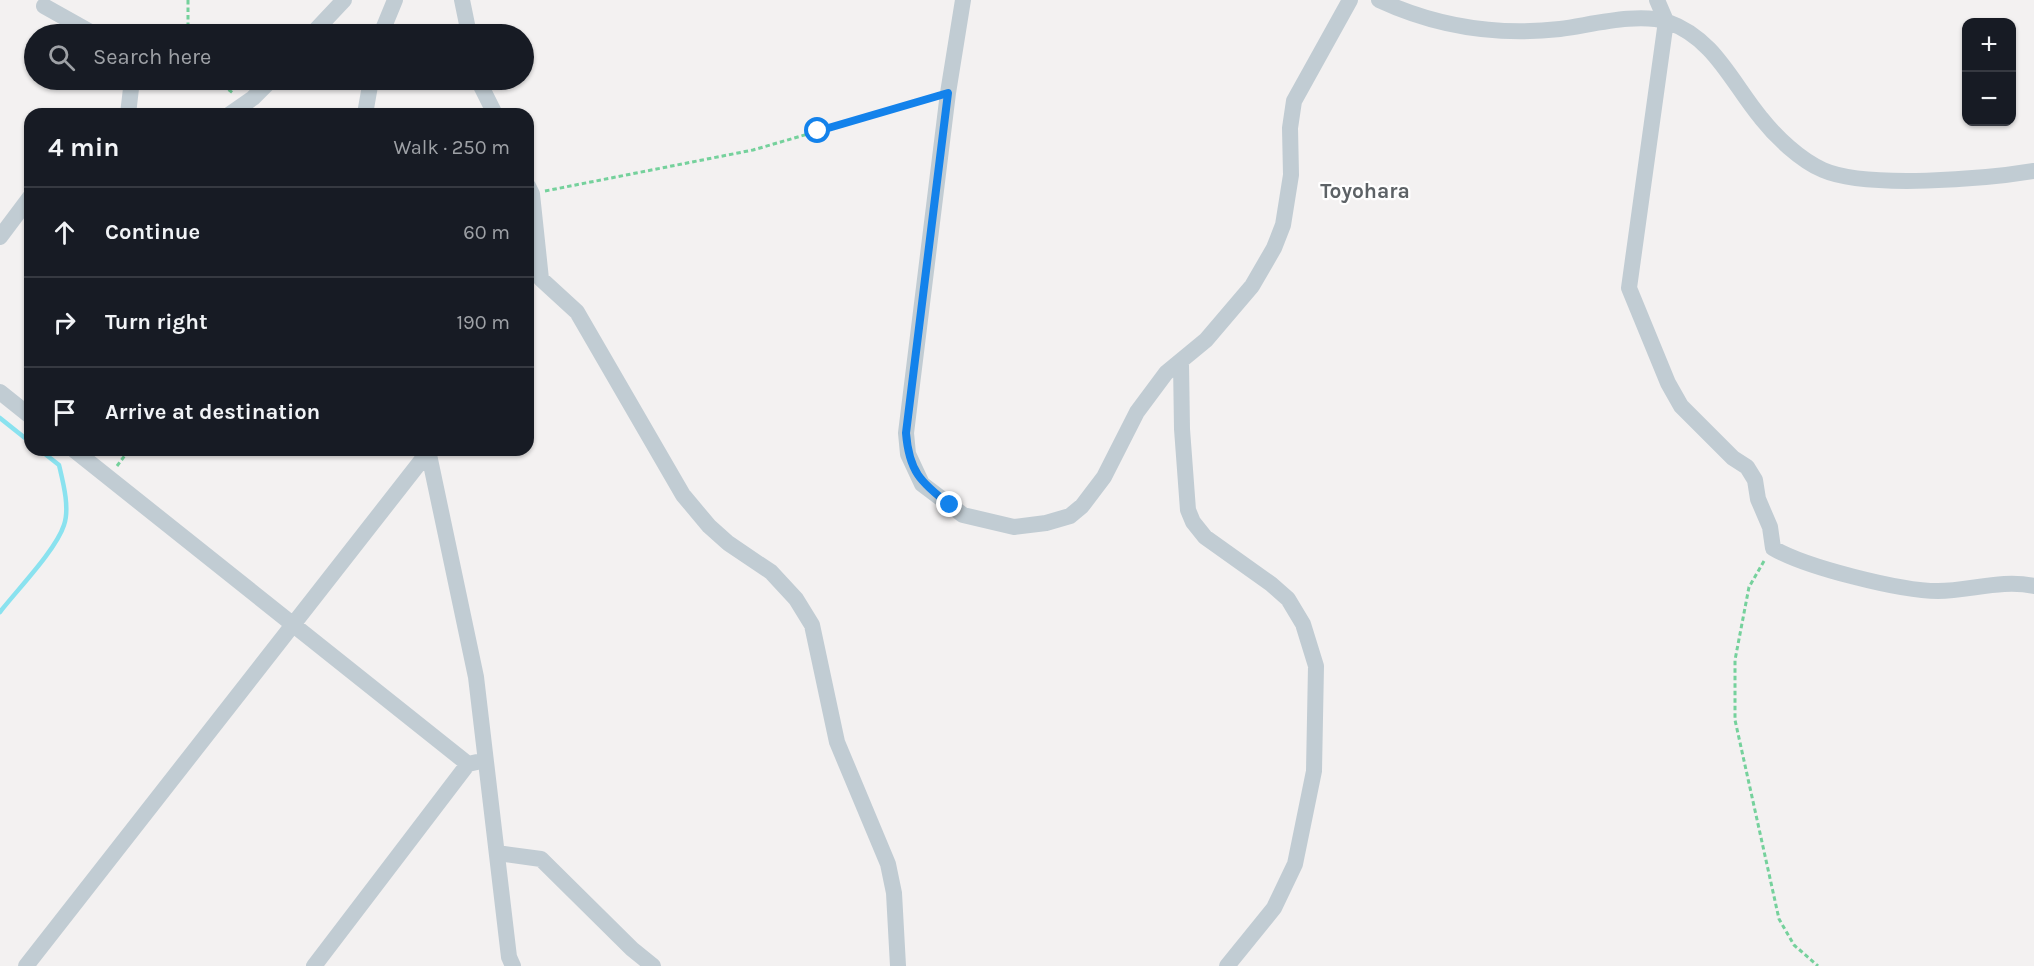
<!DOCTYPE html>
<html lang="en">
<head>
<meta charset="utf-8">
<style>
  body { margin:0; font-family:Karla,sans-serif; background:#20242c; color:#f1f3f6 }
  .controls { position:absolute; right:18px; top:18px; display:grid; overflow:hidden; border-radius:12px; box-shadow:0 2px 4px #0004 }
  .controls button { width:54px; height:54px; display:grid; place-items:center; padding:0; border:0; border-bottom:2px solid #363941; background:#171b24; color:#f1f3f6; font:30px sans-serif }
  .stop { position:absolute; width:18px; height:18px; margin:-14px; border:4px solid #1382eb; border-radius:50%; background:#fff }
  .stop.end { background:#1382eb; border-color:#fff; box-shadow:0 2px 6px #0008 }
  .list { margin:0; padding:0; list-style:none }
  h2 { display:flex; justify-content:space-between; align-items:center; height:78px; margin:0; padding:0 24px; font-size:26px }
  h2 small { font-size:20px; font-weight:400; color:#9ea1a6 }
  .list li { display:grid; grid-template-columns:39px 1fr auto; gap:18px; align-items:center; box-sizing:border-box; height:90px; padding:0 24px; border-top:2px solid #363941 }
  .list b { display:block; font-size:22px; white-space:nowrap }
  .list em { font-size:20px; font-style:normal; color:#9ea1a6 }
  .icon { flex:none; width:33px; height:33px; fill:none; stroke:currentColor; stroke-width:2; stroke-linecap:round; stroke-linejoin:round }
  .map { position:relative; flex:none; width:2034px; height:966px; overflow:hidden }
  .search { position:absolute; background:#171b24; box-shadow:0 2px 4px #0004; left:24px; top:24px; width:510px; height:66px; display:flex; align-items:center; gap:15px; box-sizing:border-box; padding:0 21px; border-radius:33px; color:#9ea1a6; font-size:22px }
  .panel { position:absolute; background:#171b24; box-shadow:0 2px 4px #0004; left:24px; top:108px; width:510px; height:348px; border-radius:18px }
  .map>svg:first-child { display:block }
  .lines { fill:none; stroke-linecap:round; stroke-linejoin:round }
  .stream { stroke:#8ae2ef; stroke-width:4.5 }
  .path { stroke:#75d19c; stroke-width:3; stroke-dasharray:4.5 3; stroke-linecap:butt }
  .minor { stroke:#c1ccd3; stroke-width:16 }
  .route { stroke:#1382eb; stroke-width:8 }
  .labels { text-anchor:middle; stroke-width:4.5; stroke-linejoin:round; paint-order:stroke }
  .quarter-label { font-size:21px; font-weight:bold; fill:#5d6266; stroke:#fff }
</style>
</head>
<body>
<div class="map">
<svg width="2034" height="966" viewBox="0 0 2034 966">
  <rect width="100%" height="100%" fill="#f3f1f1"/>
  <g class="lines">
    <path class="stream" d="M 0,418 L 30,442
      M 0,612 C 17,590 56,550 64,525 C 70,508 63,482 59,465 L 40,450"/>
    <path class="path" d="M 188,0 L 188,34
      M 217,80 L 234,94
      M 545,191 L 753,150 L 932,98
      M 117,466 L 129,450
      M 1764,561 L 1749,587 L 1735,660 L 1735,720 L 1779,919 L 1794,945 L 1818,966"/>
    <path class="minor" d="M 462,0 L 469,34
      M 963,0 L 948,93 L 906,433 L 908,454 L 922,484 L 963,515 L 1014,527 L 1046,523 L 1070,516 L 1082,506 L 1104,477 L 1137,412 L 1166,373 L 1206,340 L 1252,286 L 1274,248 L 1283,225 L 1291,175 L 1290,128 L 1294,101 L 1350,0
      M 1379,0 C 1437,27 1497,36 1560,29 C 1591,25 1638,12 1668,22 C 1714,38 1732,83 1761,118 C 1776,137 1800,160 1823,170 C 1866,189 1986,179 2034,171
      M 1657,0 L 1666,21 L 1629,288 L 1668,383 L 1681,406 L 1733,458 L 1747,467 L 1755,480 L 1758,499 L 1770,527 L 1773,548 C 1805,567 1900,591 1938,591 C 1970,591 2001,579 2034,586
      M 44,6 L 94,34
      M 312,34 L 344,0
      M 381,34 L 395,0
      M 478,80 L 495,114
      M 128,114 L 132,80
      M 230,114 L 253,98 L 271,80
      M 365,114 L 371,80
      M 528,186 L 532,194 L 541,279 L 577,312 L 683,495 L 709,526 L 728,543 L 771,572 L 796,599 L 812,625 L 837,742 L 888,864 L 894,893 L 898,966
      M 0,237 L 30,197
      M 1181,363 L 1182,429 L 1188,510 L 1193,522 L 1205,537 L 1271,584 L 1288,599 L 1303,624 L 1316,666 L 1314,771 L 1295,864 L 1274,908 L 1227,966
      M 0,392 L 30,416
      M 74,450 L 468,764
      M 428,450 L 476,677 L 509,957 L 513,966
      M 497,853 L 541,859 L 632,949 L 653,966
      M 26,966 L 428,452
      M 314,966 L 468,764 L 477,762"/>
  </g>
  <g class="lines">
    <path class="route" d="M 818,131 L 948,93 L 906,433 C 909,471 920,482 950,505"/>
  </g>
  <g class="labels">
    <g class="quarter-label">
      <text x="1365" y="198">Toyohara</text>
    </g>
  </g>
</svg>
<div class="controls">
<button>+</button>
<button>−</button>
</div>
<div class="stop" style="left:818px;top:131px"></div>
<div class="stop end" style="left:950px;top:505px"></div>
<div class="search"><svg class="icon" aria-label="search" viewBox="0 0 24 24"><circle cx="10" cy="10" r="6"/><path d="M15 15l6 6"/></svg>Search here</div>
<section class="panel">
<h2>4 min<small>Walk · 250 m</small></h2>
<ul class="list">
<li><svg class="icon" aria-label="ahead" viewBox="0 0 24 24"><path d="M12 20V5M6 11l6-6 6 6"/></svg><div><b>Continue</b></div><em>60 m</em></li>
<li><svg class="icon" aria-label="right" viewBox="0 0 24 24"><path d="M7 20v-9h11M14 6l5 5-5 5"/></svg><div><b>Turn right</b></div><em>190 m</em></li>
<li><svg class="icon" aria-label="arrive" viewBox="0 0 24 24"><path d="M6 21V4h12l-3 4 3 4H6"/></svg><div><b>Arrive at destination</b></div></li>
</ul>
</section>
</div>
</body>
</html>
